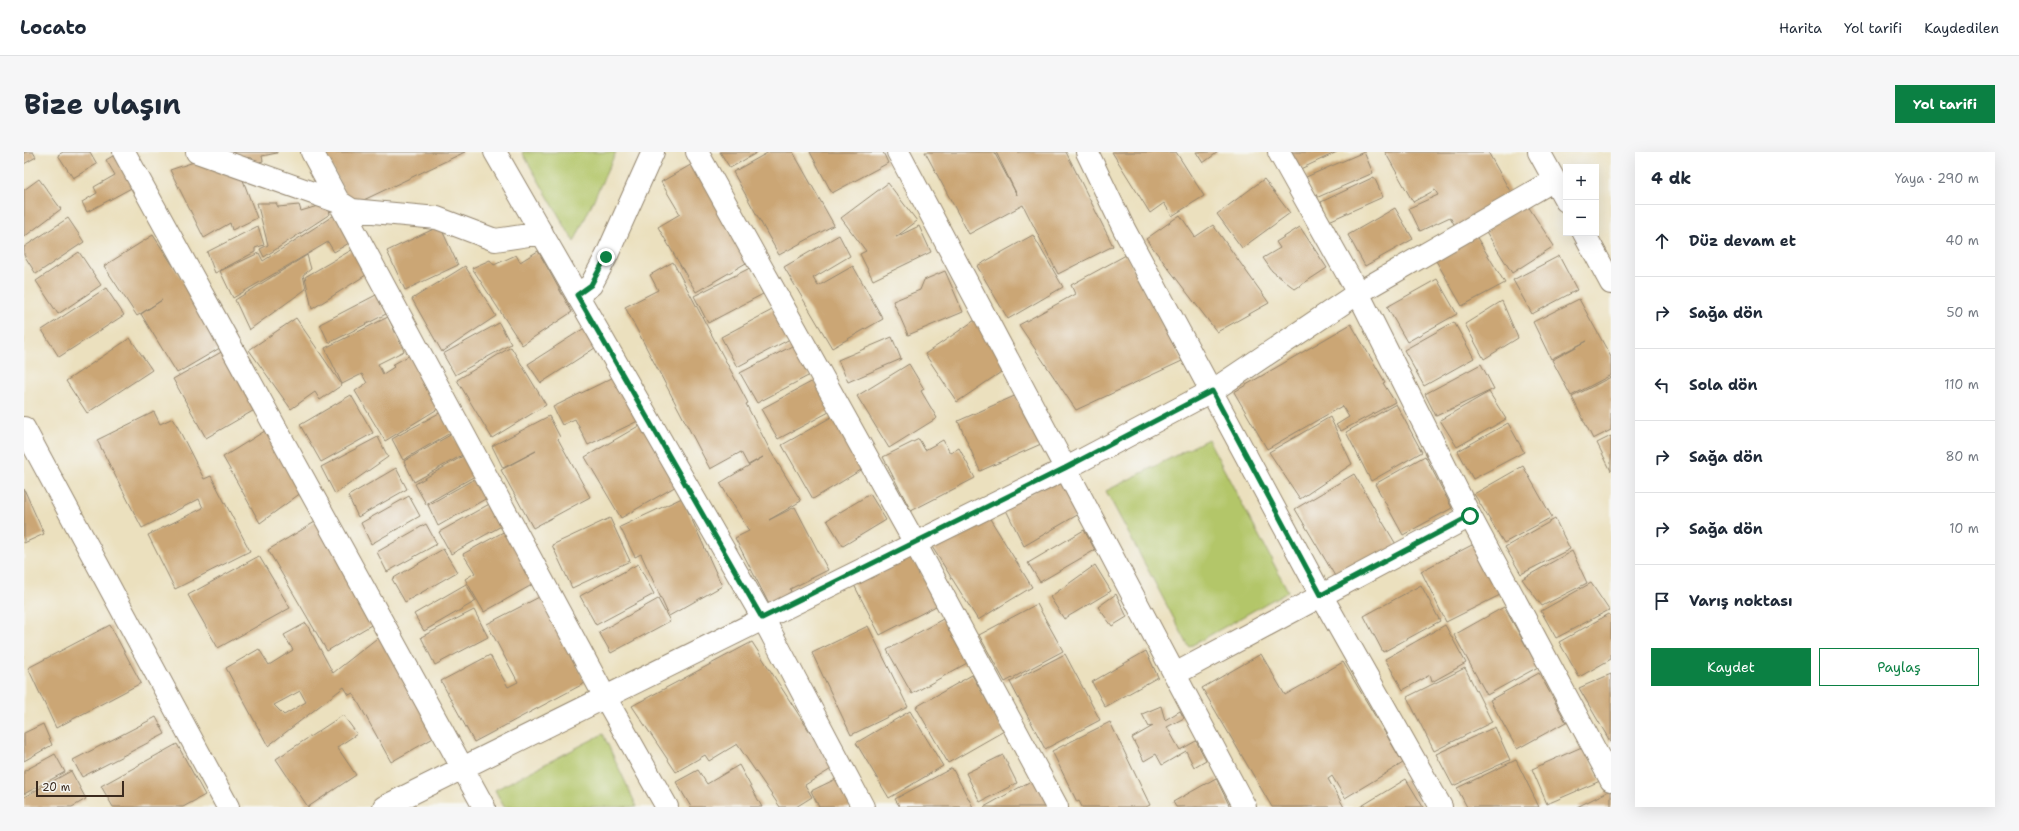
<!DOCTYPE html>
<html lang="tr">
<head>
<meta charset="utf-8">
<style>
  body { margin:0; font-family:"Shantell Sans",sans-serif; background:#f6f6f7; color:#1f2937 }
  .controls { position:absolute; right:12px; top:12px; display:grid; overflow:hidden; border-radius:0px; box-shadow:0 4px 16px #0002 }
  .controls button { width:36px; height:36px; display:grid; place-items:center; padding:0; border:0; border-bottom:1px solid #e0e1e3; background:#fff; color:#1f2937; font:20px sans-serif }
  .scale { position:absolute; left:12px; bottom:10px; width:88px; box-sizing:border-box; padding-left:4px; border:2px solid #3b2a1e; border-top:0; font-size:11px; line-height:14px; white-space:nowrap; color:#3b2a1e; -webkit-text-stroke:3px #f6f6f2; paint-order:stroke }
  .stop { position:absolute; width:12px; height:12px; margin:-9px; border:3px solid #0b8043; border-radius:50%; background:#fff }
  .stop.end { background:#0b8043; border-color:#fff; box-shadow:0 1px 4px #0008 }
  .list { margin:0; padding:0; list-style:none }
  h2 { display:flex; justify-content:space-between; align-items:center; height:52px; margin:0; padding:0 16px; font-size:17px }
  h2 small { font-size:13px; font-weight:400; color:#747a83 }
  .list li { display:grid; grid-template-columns:26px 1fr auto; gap:12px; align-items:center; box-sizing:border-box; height:72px; padding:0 16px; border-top:1px solid #e0e1e3 }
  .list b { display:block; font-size:15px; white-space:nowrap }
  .list em { font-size:13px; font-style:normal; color:#747a83 }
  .actions { display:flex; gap:8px; padding:12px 16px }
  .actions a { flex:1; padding:9px 0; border:1px solid #0b8043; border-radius:0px; text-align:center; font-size:14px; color:#0b8043 }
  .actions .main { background:#0b8043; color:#fff }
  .icon { flex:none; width:22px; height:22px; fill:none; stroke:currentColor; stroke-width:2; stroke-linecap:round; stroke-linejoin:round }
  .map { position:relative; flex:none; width:1587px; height:655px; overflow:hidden; border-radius:0px }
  header { display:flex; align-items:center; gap:24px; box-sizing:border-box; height:56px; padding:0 20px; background:#fff; border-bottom:1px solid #e0e1e3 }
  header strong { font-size:19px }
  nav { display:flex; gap:22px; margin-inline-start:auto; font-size:14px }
  .intro { display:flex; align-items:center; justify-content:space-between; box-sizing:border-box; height:96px; padding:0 24px }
  h1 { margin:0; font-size:28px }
  .button { padding:10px 18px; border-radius:0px; background:#0b8043; color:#fff; font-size:14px; font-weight:700 }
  main { display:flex; gap:24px; padding:0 24px }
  aside { flex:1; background:#fff; border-radius:0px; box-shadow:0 4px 16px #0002 }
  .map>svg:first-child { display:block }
  .green { fill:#b3c669; stroke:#777844 }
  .building { fill:#cba674; fill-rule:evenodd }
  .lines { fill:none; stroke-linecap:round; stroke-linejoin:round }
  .minor-casing { stroke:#93856e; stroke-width:24 }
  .minor { stroke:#fff; stroke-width:22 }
  .route { stroke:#0b8043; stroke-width:5 }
</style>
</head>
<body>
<header>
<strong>Locato</strong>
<nav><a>Harita</a><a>Yol tarifi</a><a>Kaydedilen</a></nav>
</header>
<div class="intro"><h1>Bize ulaşın</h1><a class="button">Yol tarifi</a></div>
<main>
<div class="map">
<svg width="1587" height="655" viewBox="0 0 1587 655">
  <rect width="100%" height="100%" fill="#f6f6f2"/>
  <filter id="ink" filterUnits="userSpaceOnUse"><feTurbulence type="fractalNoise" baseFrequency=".025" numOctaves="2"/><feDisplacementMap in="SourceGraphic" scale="8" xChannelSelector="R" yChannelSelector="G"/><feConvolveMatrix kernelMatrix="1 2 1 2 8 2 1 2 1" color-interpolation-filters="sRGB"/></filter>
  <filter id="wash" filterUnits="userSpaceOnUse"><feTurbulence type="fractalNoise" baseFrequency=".012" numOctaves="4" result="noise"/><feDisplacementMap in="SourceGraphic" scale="16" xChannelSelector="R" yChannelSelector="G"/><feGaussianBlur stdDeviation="0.9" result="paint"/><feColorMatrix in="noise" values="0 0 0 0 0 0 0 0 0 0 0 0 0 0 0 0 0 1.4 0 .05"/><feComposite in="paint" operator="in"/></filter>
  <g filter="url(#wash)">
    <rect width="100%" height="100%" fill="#ebe0be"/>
    <path class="green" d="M 498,0 L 592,0 L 550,90 Z
      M 1184,287 L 1264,439 L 1165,495 L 1082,339 Z
      M 579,582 L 613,655 L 480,655 L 471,638 Z"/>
    <g id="blocks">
      <path class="building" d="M 0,0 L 9,0 L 12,5 L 0,12 Z
        M 39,0 L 66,0 L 73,12 L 49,26 L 34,3 Z
        M 197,0 L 253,0 L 253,1 L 238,4 L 239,9 L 231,11 L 228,6 L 198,3 Z
        M 301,0 L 441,0 L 327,54 Z
        M 696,0 L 734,0 L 706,16 Z
        M 745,0 L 769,0 L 810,73 L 755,103 L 709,20 Z
        M 786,0 L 859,0 L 864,11 L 808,41 Z
        M 901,0 L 970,0 L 993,43 L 972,0 L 1042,0 L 1089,94 L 1034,122 L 999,53 L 945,82 Z
        M 1088,0 L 1152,0 L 1180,44 L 1148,64 L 1140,51 L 1126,61 Z
        M 1172,0 L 1194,0 L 1179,11 Z
        M 1264,0 L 1313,0 L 1272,19 Z
        M 1340,0 L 1349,21 L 1292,46 L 1282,25 Z
        M 1361,0 L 1464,0 L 1491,48 L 1434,79 L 1426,65 L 1396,79 L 1385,56 L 1414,43 L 1411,38 L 1389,50 Z
        M 94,1 L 113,33 L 63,60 L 58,50 L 73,41 L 70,35 L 91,23 L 82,8 Z
        M 182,6 L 216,20 L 233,66 L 208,78 L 206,71 L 180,86 L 146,18 Z
        M 670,11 L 722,111 L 672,140 L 634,75 L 656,62 L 637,30 Z
        M 1350,25 L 1359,45 L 1305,69 L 1297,50 Z
        M 15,27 L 37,57 L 0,85 L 0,38 Z
        M 1240,27 L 1266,61 L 1218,96 L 1193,62 Z
        M 864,31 L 893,69 L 872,85 L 895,74 L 907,100 L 849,128 L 836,102 L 842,99 L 817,66 Z
        M 233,51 L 252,51 L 254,55 L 275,53 L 277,59 L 297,53 L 305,58 L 306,62 L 240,105 L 236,97 L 244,93 L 243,89 Z
        M 1502,51 L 1530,94 L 1488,121 L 1461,78 Z
        M 1371,56 L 1389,87 L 1341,114 L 1324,83 Z
        M 315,60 L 330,88 L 310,100 L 304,90 L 209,146 L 196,119 L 235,101 L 239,109 Z
        M 1156,63 L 1171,85 L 1189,73 L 1245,151 L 1193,180 L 1122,87 Z
        M 44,66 L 60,90 L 12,122 L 0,103 L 0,95 Z
        M 234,74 L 240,93 L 231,96 L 231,100 L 191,121 L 183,100 Z
        M 416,74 L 434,113 L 381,138 L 363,99 Z
        M 1276,75 L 1303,116 L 1271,137 L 1248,119 L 1239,106 L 1256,96 L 1252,90 Z
        M 1450,81 L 1481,131 L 1438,154 L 1411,107 Z
        M 129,83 L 201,193 L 153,221 L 117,162 L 138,148 L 113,164 L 80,114 Z
        M 815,83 L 826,104 L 789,126 L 794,134 L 829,114 L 859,167 L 808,196 L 760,115 Z
        M 1009,83 L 1039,135 L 984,167 L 953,114 Z
        M 331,96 L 345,121 L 288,157 L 281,125 Z
        M 514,99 L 548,160 L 498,193 L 448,116 L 466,108 L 470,113 L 492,103 L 496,110 Z
        M 55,100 L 77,133 L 34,162 L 12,129 Z
        M 283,103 L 287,117 L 279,123 L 282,137 L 225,178 L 211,148 Z
        M 1102,103 L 1158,209 L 1052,258 L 995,173 L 1051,142 L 1047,133 Z
        M 1535,104 L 1553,138 L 1508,162 L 1489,128 Z
        M 649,110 L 724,251 L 722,252 L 747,300 L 777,349 L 745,368 L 771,355 L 804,418 L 766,437 L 767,440 L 745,452 L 711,386 L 725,379 L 696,331 L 739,305 L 724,313 L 717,300 L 686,317 L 601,155 L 634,138 L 626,123 Z
        M 441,114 L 472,164 L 418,200 L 388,147 Z
        M 726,116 L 739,142 L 684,171 L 670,144 Z
        M 921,119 L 939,160 L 884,183 L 869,149 L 896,138 L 900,128 Z
        M 1413,127 L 1433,162 L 1383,190 L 1363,155 Z
        M 82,136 L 100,163 L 35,205 L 18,178 Z
        M 352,143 L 362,162 L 305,191 L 296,172 Z
        M 1555,147 L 1587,205 L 1587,223 L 1547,244 L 1528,208 L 1563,189 L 1527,207 L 1509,170 Z
        M 1478,149 L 1494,186 L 1460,207 L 1441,172 Z
        M 750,157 L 766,187 L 713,215 L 697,185 Z
        M 364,165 L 380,199 L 354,212 L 359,222 L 370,215 L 368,213 L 386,203 L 417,255 L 361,289 L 331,239 L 343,231 L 338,222 L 318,232 L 301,196 Z
        M 272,166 L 318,233 L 296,248 L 291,240 L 267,257 L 225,198 Z
        M 954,166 L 986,214 L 933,250 L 901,202 Z
        M 1430,170 L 1450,206 L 1400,234 L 1380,198 Z
        M 475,171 L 487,192 L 431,223 L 419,202 Z
        M 1327,172 L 1361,230 L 1359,231 L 1371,250 L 1317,279 L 1312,273 L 1325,265 L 1318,254 L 1243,297 L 1210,240 Z
        M 562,175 L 574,194 L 517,231 L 504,212 Z
        M 868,185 L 877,207 L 824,230 L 814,208 Z
        M 106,186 L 128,218 L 63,261 L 42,229 Z
        M 770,193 L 786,223 L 733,251 L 716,221 Z
        M 487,195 L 522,253 L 468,286 L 433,228 Z
        M 201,198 L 234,256 L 182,286 L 149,227 Z
        M 885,212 L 900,237 L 897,239 L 913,266 L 865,296 L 833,244 Z
        M 1457,212 L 1470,237 L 1412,264 L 1401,242 Z
        M 594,223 L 616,268 L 564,293 L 551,267 L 538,273 L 529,255 Z
        M 1587,225 L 1587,278 L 1569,287 L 1548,245 Z
        M 791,228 L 807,259 L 754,287 L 737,257 Z
        M 1465,240 L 1482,267 L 1433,295 L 1416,268 Z
        M 995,242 L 1017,292 L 956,319 L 934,269 Z
        M 327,243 L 349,281 L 297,310 L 276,273 Z
        M 1372,252 L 1398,300 L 1347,329 L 1322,280 Z
        M 130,260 L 136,272 L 149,266 L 180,327 L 187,324 L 226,399 L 151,437 L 124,383 L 179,356 L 175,347 L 118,376 L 73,288 Z
        M 417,260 L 428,280 L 379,308 L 368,287 Z
        M 811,263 L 842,315 L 789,347 L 758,293 Z
        M 525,264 L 536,285 L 534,287 L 566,345 L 509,376 L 477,318 L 512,299 L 479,316 L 468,294 Z
        M 1306,265 L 1328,312 L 1276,347 L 1245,300 Z
        M 1484,271 L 1500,300 L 1449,327 L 1434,299 Z
        M 618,272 L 654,333 L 597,366 L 561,305 Z
        M 244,277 L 285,335 L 236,371 L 199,305 Z
        M 428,282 L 440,302 L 390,330 L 380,309 Z
        M 1587,284 L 1587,319 L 1573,291 Z
        M 354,285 L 364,305 L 311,342 L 297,315 Z
        M 895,287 L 901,298 L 919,288 L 926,301 L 935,296 L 951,326 L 887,359 L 859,305 Z
        M 439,304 L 451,324 L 402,352 L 391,332 Z
        M 1401,304 L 1428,356 L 1379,383 L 1351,332 Z
        M 1499,314 L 1528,365 L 1480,391 L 1450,342 Z
        M 372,316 L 383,337 L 334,365 L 324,344 Z
        M 1330,322 L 1373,394 L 1314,429 L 1271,357 Z
        M 1039,323 L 1055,362 L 1000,394 L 981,356 Z
        M 452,326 L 463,346 L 414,374 L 404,353 Z
        M 0,337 L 20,382 L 0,391 Z
        M 846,342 L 862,368 L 819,394 L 803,368 Z
        M 385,344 L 396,364 L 347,392 L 337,371 Z
        M 658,346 L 698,434 L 645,464 L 617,402 L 611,405 L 596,375 Z
        M 469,350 L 481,372 L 427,402 L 415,380 Z
        M 960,357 L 1008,435 L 954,468 L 905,390 Z
        M 586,366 L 606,409 L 548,436 L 528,393 Z
        M 296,367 L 354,469 L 303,499 L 244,398 Z
        M 1531,367 L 1546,397 L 1497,422 L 1481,395 Z
        M 402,372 L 413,392 L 363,420 L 353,400 Z
        M 483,378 L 513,430 L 460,460 L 441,427 L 451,421 L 439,402 Z
        M 1060,378 L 1071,398 L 1016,430 L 1004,411 Z
        M 1450,392 L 1476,443 L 1422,470 L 1397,419 Z
        M 419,397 L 433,420 L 381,450 L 368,427 Z
        M 886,399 L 914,453 L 856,483 L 828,429 Z
        M 1548,399 L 1563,431 L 1518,454 L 1498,427 Z
        M 235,404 L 266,456 L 194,496 L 164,443 Z
        M 614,412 L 630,442 L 572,473 L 556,444 Z
        M 1071,413 L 1087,439 L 1040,467 L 1026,445 Z
        M 1567,431 L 1585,458 L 1532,486 L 1517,459 Z
        M 442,432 L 452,449 L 400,479 L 390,462 Z
        M 1397,433 L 1416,469 L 1359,500 L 1340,464 Z
        M 523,441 L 561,531 L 450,590 L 417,529 L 466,503 L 484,535 L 494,530 L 463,472 Z
        M 1092,442 L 1103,465 L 1088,474 L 1074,455 Z
        M 634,447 L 646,469 L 587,501 L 575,480 Z
        M 1013,452 L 1039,499 L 981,530 L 955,483 Z
        M 1480,455 L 1514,515 L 1463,543 L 1430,483 Z
        M 450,458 L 464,485 L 411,513 L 397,485 Z
        M 1585,462 L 1587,465 L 1587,507 L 1555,525 L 1535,490 Z
        M 919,467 L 943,511 L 888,542 L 863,498 Z
        M 282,471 L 309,521 L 357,483 L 420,580 L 367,610 L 329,541 L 325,543 L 320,535 L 244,594 L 202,516 L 235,497 L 245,513 L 269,498 L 260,483 ZM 276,539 L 282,550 L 260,563 L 250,553 Z
        M 86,473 L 117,531 L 32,576 L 4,516 Z
        M 1421,473 L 1442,511 L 1408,530 L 1406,523 L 1379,538 L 1361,507 Z
        M 844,474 L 884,555 L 827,583 L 788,501 Z
        M 728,490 L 809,616 L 781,633 L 788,645 L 772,655 L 756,655 L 713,592 L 685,609 L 681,603 L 652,620 L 608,554 Z
        M 1122,499 L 1134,525 L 1081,555 L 1068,530 Z
        M 1041,502 L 1076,568 L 1021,597 L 986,530 Z
        M 1237,502 L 1261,543 L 1319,510 L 1379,611 L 1321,646 L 1308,624 L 1304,627 L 1320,655 L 1248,655 L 1178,536 Z
        M 1441,516 L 1468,570 L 1410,599 L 1383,545 Z
        M 1515,521 L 1542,570 L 1493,597 L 1466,548 Z
        M 1587,522 L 1587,591 L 1555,536 Z
        M 948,523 L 980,579 L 924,611 L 892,555 Z
        M 1137,554 L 1141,568 L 1156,559 L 1160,566 L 1143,575 L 1156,598 L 1172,589 L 1182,608 L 1170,615 L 1162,599 L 1138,613 L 1132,602 L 1120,609 L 1108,586 L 1129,574 L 1125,575 L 1118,562 Z
        M 886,559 L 919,614 L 865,646 L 832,591 Z
        M 319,563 L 333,582 L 313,595 L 332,623 L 284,655 L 252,607 Z
        M 132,565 L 141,582 L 58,625 L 49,608 Z
        M 1086,570 L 1126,653 L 1122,655 L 1058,655 L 1055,649 L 1053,650 L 1028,599 Z
        M 19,572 L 28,593 L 0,609 L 0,581 Z
        M 1471,575 L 1486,608 L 1429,634 L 1412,602 Z
        M 153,592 L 181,643 L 159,655 L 89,655 L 77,634 Z
        M 1560,594 L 1576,629 L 1523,652 L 1508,617 Z
        M 31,602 L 41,620 L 0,642 L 0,619 Z
        M 979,603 L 993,631 L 956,650 L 942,621 Z
        M 1492,608 L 1515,655 L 1443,655 L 1433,636 Z
        M 715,613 L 738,655 L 667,655 L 652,630 L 674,618 L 683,632 Z
        M 928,616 L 949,655 L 876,655 L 871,647 Z
        M 47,619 L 62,647 L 48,655 L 0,655 L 0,645 Z
        M 1016,624 L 1033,655 L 960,655 Z
        M 814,626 L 827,655 L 795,655 L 787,639 Z
        M 1192,626 L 1206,655 L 1152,655 L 1149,650 Z
        M 1382,627 L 1399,655 L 1336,655 Z
        M 1587,638 L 1587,655 L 1553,655 Z"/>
    </g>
  </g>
  <g filter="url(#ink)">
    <use href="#blocks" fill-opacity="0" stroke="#93856e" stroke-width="1"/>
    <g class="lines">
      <defs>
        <path id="minor" d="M 100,0 L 460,655
          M 173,0 L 317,51 L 328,58 L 413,66 L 471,88 L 518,81
          M 288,0 L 581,545 L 643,655
          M 471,0 L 739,466 L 839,655
          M 673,0 L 891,391 L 1033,655
          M 874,0 L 1221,655
          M 1063,0 L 1100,77 L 1297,443 L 1417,655
          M 1255,0 L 1334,141 L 1446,364 L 1587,628
          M 1515,0 L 1542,49
          M 1560,81 L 1587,131
          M 553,143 L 567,133 L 582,105 L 629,0
          M 0,276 L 204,655
          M 1151,522 L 1446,364
          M 360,655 L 1041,317 L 1188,239 L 1334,141 L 1530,28"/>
      </defs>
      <use href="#minor" class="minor-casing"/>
      <use href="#minor" class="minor"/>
    </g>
  </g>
  <g class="lines" filter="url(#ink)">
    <path class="route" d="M 582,105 L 567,133 L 553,143 L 738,466 L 1041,316 L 1188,239 L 1297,443 L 1446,364"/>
  </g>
</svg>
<div class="controls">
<button>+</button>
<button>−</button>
</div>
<div class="scale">20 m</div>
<div class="stop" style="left:1446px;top:364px"></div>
<div class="stop end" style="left:582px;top:105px"></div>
</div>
<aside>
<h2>4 dk<small>Yaya · 290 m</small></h2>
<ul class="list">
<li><svg class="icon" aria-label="ahead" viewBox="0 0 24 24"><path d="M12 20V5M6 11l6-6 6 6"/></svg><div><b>Düz devam et</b></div><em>40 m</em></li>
<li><svg class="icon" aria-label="right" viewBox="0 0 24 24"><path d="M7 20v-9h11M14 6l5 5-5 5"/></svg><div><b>Sağa dön</b></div><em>50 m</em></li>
<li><svg class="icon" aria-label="left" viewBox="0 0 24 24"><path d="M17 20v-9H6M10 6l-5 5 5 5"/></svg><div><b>Sola dön</b></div><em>110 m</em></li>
<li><svg class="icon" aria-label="right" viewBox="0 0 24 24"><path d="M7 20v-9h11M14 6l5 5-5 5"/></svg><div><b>Sağa dön</b></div><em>80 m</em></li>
<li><svg class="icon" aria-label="right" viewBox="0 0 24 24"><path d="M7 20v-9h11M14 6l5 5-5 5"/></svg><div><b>Sağa dön</b></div><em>10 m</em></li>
<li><svg class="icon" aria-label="arrive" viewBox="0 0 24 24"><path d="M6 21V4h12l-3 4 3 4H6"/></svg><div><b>Varış noktası</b></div></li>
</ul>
<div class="actions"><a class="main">Kaydet</a><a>Paylaş</a></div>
</aside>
</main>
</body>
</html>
